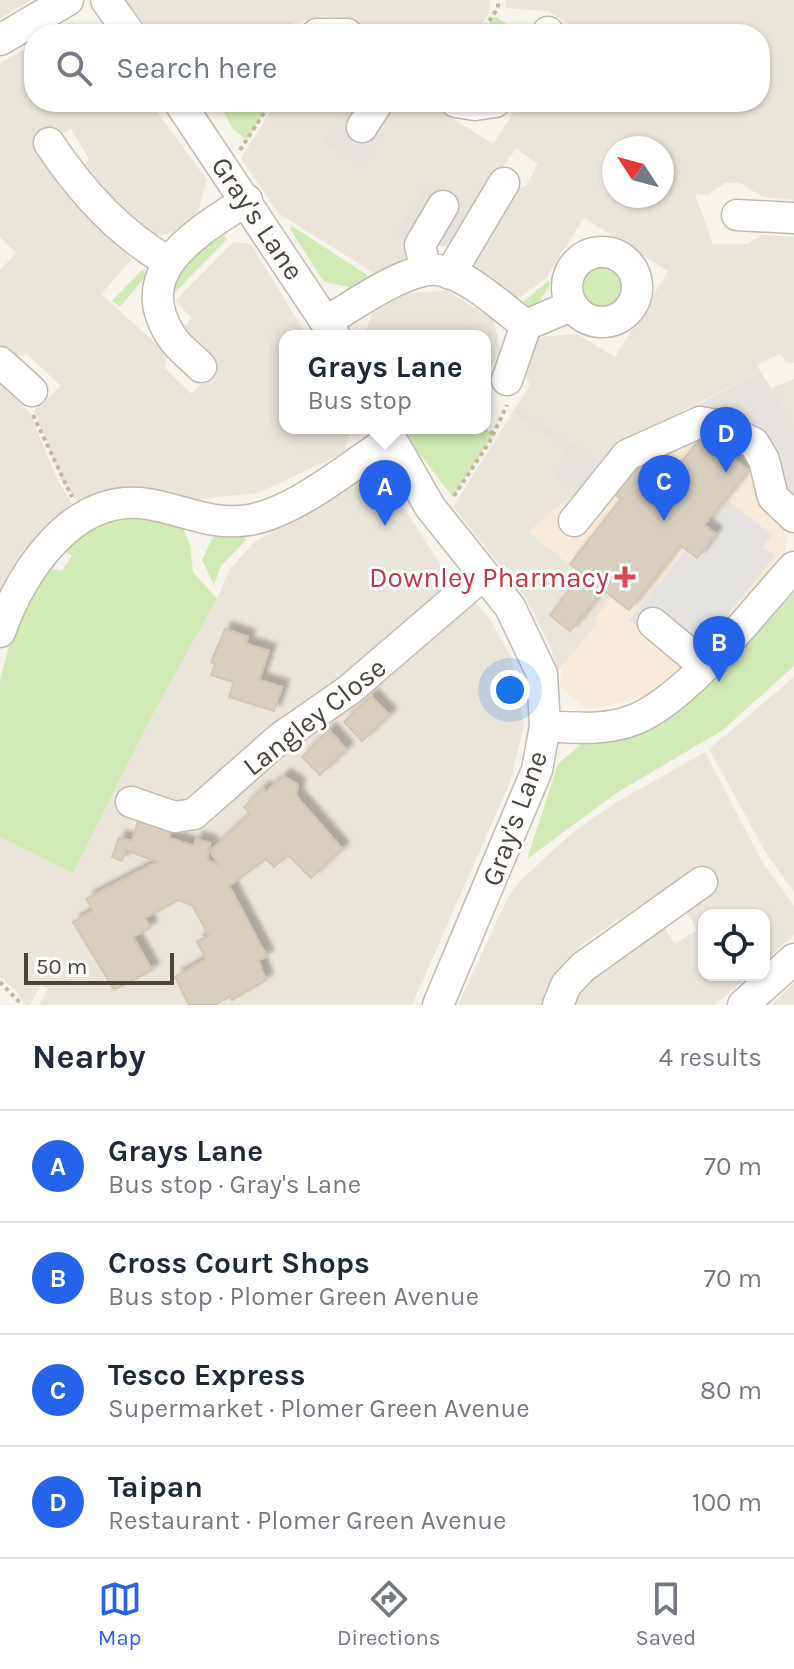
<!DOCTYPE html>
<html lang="en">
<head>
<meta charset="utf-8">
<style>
  body { margin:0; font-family:Karla,sans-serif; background:#f2f2f3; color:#1f2937 }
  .controls { position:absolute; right:24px; bottom:24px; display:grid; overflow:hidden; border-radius:16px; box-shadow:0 2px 6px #0004 }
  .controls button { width:72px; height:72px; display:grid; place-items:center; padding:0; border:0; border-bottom:2px solid #e0e1e3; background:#fff; color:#1f2937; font:40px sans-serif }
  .compass { position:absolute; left:602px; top:136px; width:72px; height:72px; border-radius:50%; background:#fff; box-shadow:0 2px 6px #0004; rotate:306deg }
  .scale { position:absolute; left:24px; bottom:20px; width:150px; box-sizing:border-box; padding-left:8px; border:4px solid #4b4439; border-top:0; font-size:22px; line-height:28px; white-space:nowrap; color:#4b4439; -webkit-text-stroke:6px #fff; paint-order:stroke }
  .you { position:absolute; left:510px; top:690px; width:28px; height:28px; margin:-20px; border:6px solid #fff; border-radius:50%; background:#1a73e8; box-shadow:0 0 0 12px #1a73e833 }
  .badge { display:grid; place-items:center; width:52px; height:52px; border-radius:50%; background:#2563eb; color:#fff; font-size:26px; font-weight:700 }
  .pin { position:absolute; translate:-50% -66px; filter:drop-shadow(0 2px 4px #0008) }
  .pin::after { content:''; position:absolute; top:42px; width:28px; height:24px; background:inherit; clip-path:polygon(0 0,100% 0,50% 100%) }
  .popup { position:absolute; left:279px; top:330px; width:212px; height:104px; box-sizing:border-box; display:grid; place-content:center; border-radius:16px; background:#fff; filter:drop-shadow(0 2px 6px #0005); font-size:26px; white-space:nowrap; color:#747a83 }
  .popup b { font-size:30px; color:#1f2937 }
  .popup::after { content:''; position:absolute; left:50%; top:100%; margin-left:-16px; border:16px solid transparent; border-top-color:#fff }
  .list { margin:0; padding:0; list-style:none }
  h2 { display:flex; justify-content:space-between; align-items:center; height:104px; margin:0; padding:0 32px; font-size:34px }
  h2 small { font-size:26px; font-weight:400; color:#747a83 }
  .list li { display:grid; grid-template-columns:52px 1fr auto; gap:24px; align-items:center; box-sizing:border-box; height:112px; padding:0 32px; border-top:2px solid #e0e1e3 }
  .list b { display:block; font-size:30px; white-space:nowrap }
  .list p { margin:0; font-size:26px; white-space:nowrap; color:#747a83 }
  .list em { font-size:26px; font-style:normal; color:#747a83 }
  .icon { flex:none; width:44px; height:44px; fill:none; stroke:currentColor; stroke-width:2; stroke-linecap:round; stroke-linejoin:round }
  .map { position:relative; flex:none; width:794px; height:1005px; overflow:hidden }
  .search { position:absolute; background:#fff; box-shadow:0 2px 6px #0004; left:24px; right:24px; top:24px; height:88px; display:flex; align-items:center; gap:20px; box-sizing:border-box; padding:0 28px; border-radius:32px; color:#747a83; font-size:30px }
  .sheet { height:552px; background:#fff }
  nav { display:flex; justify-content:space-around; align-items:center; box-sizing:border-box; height:112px; border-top:2px solid #e0e1e3; background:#fff; font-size:22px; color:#747a83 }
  nav a { display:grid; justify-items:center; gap:4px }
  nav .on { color:#2563eb }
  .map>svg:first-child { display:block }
  .residential { fill:#eae5da; fill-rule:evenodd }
  .commercial { fill:#f7ead8 }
  .industrial { fill:#e6e2dd }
  .green { fill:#d2eab5 }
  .parking { fill:#e5e3e0 }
  .building { fill:#d8cfc1; stroke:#d3c7b4; stroke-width:2; filter:url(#shadow) }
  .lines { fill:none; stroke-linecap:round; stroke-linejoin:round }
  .minor-casing { stroke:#c2bbae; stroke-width:33 }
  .path { stroke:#c4b79f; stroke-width:4; stroke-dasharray:4 4; stroke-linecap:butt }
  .minor { stroke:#fff; stroke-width:30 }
  .health-dot { fill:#e0444e; stroke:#fff; stroke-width:3 }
  .labels { text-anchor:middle; stroke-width:6; stroke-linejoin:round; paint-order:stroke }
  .street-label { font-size:28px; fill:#4b4439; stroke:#fff }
  .health-label { font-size:28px; fill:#be3a42; stroke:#fff; text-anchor:end }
</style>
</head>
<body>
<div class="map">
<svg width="794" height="1005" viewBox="0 0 794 1005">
  <defs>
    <filter id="shadow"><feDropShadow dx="7" dy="-7" stdDeviation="2" flood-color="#0004"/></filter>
  </defs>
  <rect width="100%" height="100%" fill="#f6f3ec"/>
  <path class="residential" d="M 0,0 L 31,0 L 0,18 Z
    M 126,0 L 490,0 L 489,13 L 475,34 L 373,34 L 349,20 L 324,16 L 294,23 L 279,34 L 151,34 Z
    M 506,0 L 794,0 L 794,200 L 763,197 L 740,183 L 725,183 L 707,195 L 695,194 L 713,244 L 748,244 L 761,235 L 794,237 L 794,363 L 786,362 L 780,354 L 757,365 L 761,372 L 615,444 L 602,461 L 516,407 L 530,385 L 521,366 L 537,339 L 547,336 L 577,334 L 615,357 L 668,271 L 584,218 L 546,278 L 513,303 L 463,271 L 499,204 L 511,200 L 508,191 L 526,186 L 538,164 L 516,149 L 470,212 L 426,185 L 413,259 L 380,277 L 278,213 L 241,158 L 276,102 L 369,102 L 336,124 L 321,143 L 363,168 L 374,147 L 388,102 L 426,102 L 493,144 L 520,102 L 760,102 L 760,34 L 563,34 L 569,24 L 548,11 L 506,8 ZM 614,148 L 662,148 L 662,196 L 614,196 Z
    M 70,23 L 92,27 L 98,34 L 51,34 Z
    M 34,44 L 34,102 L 150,102 L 207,180 L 197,215 L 170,234 L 144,237 L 81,169 L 89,159 L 71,129 L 40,148 L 70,197 L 132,259 L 101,294 L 161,348 L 167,357 L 164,368 L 192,394 L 218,366 L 181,330 L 192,318 L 175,301 L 233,242 L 251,244 L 307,336 L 285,336 L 285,428 L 351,428 L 344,453 L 258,493 L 190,500 L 116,490 L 78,503 L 62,482 L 34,410 L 61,386 L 27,354 L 13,359 L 0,346 L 0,270 L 16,253 L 0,237 L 0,63 Z
    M 448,291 L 493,319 L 501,350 L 485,376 L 485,336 L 364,336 L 372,313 L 406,293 Z
    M 794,379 L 794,426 L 770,389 Z
    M 0,383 L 30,413 L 57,479 L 73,505 L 46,528 L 0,604 Z
    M 512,413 L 560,444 L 565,457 L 554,476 L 577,491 L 529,532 L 611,597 L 596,619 L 599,622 L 558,671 L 550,646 L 526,598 L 453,507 Z
    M 357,480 L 390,486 L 442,567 L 490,619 L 511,657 L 524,725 L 511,780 L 412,1005 L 39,1005 L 48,989 L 41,985 L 30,1005 L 25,1005 L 16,991 L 0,977 L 0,837 L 73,873 L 151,718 L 214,605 L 230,569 L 253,543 Z
    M 794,677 L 794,892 L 766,853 L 709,749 Z
    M 705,752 L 761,860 L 794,906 L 794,935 L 764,962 L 764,915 L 704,915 L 704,975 L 749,975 L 722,999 L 714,1005 L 577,1005 L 583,985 L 664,927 L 675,944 L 697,930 L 687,912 L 692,904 L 696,869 L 583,943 L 560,974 L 551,1005 L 458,1005 L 507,899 L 520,881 L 572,833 L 615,803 Z
    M 794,983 L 794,1005 L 771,1005 Z"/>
  <path class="commercial" d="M 663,422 L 718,434 L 751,457 L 787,530 L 785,555 L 670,681 L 642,698 L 588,710 L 560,687 L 562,667 L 598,622 L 595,619 L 611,597 L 529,531 L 577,491 L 615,444 Z"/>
  <path class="industrial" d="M 347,109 L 382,134 L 363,168 L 321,143 Z
    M 427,184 L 474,215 L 453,248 L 414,242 L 396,232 Z
    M 761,372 L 794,426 L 794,507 L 722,420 L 689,409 Z
    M 516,407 L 602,461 L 577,491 L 554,476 L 564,457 L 560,444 L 512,413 Z"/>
  <path class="green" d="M 494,16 L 525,34 L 482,34 Z
    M 224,102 L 271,102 L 247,140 L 232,128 L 221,106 Z
    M 292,226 L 375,280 L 359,289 L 324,282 L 290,229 Z
    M 219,230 L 227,239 L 165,303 L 169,277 Z
    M571 286a27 27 0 1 1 54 0a27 27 0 1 1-54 0Z
    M 143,269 L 146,276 L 120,307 L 112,301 Z
    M 548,281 L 551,283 L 537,305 L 516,308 Z
    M 405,428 L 483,428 L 494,434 L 453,497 L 418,452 Z
    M 131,511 L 182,526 L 190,544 L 193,572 L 217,599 L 151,718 L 73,873 L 0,837 L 0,680 L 14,626 L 49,568 L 62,571 L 72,556 L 63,550 L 79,528 Z
    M 222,530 L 242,534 L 246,540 L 221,566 L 214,585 L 202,560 L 213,537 Z
    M 794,593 L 794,666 L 723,730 L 618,792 L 527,859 L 558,764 L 581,744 L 639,735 L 663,723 L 717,675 Z"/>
  <path class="parking" d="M 728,500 L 772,535 L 763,547 L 775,556 L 686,667 L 629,620 L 685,551 L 696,560 L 718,533 L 708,525 Z"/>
  <path class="building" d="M 703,435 L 748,470 L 704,525 L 715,534 L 697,558 L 680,545 L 629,610 L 603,590 L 570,631 L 550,615 L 582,573 L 570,564 L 621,499 L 614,494 L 637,464 L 648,473 L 658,461 L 673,473 Z
    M 225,629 L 248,637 L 246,644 L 269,651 L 259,680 L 282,687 L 274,711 L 229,697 L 234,682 L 211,675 L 215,664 L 211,662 Z
    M 371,696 L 389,715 L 362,741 L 344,722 Z
    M 329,730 L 346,749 L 320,775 L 302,757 Z
    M 284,776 L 298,785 L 296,796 L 342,849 L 311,878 L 288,855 L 274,867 L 266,859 L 229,886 L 267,957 L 258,960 L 266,980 L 232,1000 L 230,996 L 215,1005 L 189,1005 L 175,977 L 206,959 L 197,941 L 209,936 L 192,905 L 178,900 L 145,918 L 150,928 L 133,937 L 152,970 L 114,990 L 73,922 L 93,910 L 86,899 L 157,862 L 126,850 L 122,861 L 112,857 L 119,838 L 132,841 L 138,821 L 171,831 L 169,838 L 194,846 L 196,839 L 210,843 L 207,860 L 219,865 L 210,851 L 250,814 L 244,807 L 263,788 L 266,792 Z"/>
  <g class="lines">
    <defs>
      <path id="minor" d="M 106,0 L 130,34
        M 317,34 L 347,34
        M 547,34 L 548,32
        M 0,40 L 68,0
        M 179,102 L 335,336
        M 456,102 L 475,105 L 495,102
        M 362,127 L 378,102
        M 49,143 C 80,190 119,233 167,261
        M 737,215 L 794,218
        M567 287a35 35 0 1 1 70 0a35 35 0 1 1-70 0Z
        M 426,270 L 420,245 L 443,206
        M 450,274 L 504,183
        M 327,321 C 355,305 412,262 444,271 C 473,279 502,308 526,325 L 571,306
        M 0,362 L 32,391
        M 201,367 C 192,357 178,348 171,336 C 128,269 200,231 247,200
        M 507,380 L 526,325
        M 385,428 L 430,507 L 510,607 L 542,674 L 545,726 L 537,770 L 438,1005
        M 574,521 L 627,455 L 700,422 L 717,425 L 754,443 L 764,460 L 773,497 L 794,517
        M 653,623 L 703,665
        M 0,632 C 22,571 73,492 148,504 C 184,510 212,526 249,520 C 296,512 351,465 391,439
        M 545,726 C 575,728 607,731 636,719 C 690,696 753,611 794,567
        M 131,802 L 175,817 L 194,814 L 280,738 L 349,690 L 483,575
        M 558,1005 L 566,985 L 583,967 L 702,882
        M 743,1005 L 794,959"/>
    </defs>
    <use href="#minor" class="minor-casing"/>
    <path class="path" d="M 480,34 L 498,8 L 498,0
      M 240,150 L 271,102
      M 33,415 L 72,497
      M 483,428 L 494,434
      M 454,496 L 490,441 L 507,405
      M 0,982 L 22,1005"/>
    <use href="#minor" class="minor"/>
  </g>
  <path class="health-dot" d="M621 565h8v8h8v8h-8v8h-8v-8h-8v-8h8z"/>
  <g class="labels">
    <g class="street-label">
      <text transform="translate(258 218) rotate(56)" y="10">Gray's Lane</text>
      <text transform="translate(314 716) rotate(-38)" y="10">Langley Close</text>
      <text transform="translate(514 818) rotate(-70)" y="10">Gray's Lane</text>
    </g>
    <g class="health-label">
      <text x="609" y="587">Downley Pharmacy</text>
    </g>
  </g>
</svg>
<div class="controls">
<button><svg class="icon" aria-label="locate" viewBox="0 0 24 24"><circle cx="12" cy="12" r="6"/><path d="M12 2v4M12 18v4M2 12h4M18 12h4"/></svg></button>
</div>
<svg class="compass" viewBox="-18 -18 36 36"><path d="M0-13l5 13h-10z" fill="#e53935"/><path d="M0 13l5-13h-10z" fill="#747a83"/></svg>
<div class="scale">50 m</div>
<div class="you"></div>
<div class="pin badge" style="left:385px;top:526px">A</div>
<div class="popup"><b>Grays Lane</b>Bus stop</div>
<div class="pin badge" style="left:719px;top:682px">B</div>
<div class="pin badge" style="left:664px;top:521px">C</div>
<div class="pin badge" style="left:726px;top:473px">D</div>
<div class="search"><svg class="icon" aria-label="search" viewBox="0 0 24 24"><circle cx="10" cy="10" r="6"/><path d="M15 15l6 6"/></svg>Search here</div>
</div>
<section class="sheet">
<h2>Nearby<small>4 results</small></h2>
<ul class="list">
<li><span class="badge">A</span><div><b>Grays Lane</b><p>Bus stop · Gray's Lane</p></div><em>70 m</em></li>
<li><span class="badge">B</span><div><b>Cross Court Shops</b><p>Bus stop · Plomer Green Avenue</p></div><em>70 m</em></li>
<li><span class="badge">C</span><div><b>Tesco Express</b><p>Supermarket · Plomer Green Avenue</p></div><em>80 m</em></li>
<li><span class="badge">D</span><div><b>Taipan</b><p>Restaurant · Plomer Green Avenue</p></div><em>100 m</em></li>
</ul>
</section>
<nav>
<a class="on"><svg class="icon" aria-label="map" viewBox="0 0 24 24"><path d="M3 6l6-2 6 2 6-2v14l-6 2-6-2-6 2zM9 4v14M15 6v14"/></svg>Map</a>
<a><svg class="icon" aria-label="directions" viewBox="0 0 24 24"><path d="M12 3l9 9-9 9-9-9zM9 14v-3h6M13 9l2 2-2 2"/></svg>Directions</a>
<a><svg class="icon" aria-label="saved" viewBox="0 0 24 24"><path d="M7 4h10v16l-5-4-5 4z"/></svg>Saved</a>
</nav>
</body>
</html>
